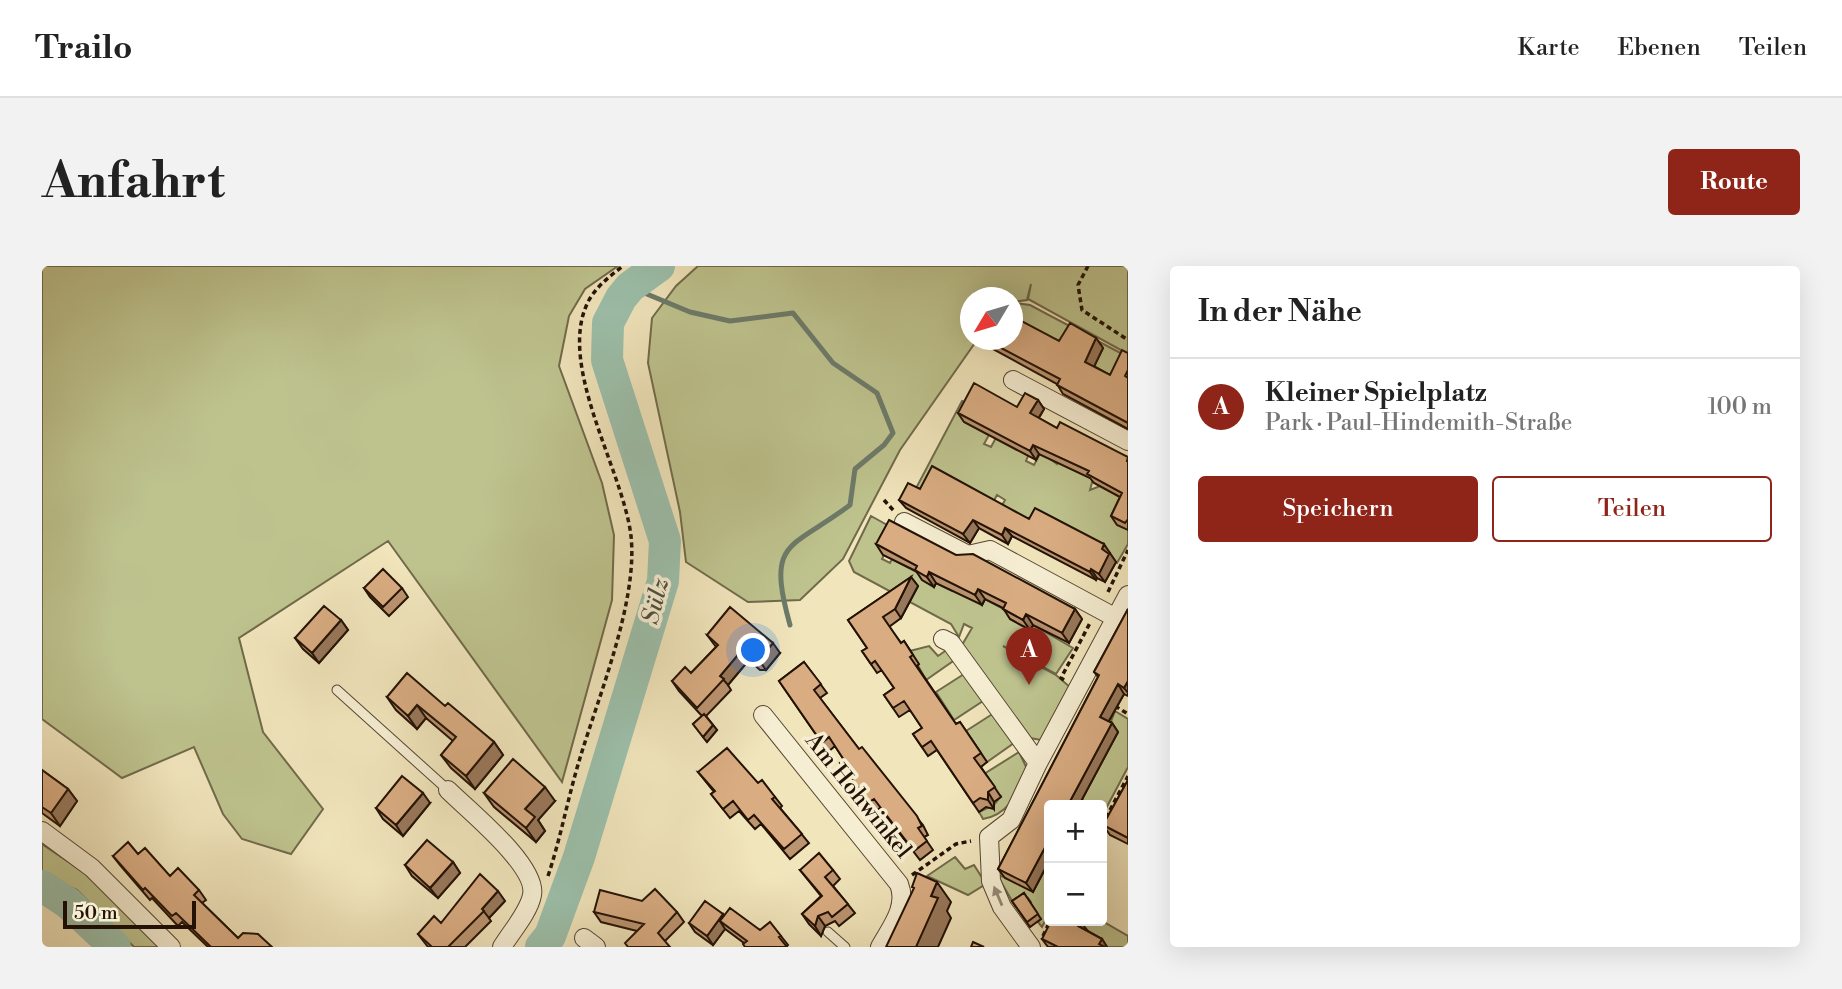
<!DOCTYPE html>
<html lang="de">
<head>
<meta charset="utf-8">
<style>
  body { margin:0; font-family:"Libre Bodoni",serif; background:#f2f2f2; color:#222 }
  .controls { position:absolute; right:21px; bottom:21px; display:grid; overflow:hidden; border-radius:7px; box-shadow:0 7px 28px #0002 }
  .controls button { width:63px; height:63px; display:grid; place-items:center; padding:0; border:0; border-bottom:2px solid #e0e0e0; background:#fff; color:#222; font:35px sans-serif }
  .compass { position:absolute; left:918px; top:21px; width:63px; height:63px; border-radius:50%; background:#fff; box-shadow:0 7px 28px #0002; rotate:232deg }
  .scale { position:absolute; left:21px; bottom:18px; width:133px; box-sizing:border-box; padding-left:7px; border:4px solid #231205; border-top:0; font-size:19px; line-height:24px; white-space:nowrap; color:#231205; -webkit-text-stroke:5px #f6eed3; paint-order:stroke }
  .you { position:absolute; left:712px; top:385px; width:24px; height:24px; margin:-18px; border:5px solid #fff; border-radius:50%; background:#1a73e8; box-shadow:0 0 0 10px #1a73e833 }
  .badge { display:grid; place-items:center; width:46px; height:46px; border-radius:50%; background:#8f2418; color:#fff; font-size:23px; font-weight:700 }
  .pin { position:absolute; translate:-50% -58px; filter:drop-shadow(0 2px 4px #0008) }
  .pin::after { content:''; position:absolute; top:37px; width:24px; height:21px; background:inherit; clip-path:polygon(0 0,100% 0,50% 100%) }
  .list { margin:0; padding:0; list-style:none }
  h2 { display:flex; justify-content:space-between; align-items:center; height:91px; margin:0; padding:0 28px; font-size:30px }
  h2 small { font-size:23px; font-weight:400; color:#767676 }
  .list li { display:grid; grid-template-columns:46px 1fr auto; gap:21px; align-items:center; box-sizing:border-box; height:98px; padding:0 28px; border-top:2px solid #e0e0e0 }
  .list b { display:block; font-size:26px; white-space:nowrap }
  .list p { margin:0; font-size:23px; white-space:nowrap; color:#767676 }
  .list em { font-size:23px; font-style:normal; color:#767676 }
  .actions { display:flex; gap:14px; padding:21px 28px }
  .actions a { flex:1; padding:16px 0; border:2px solid #8f2418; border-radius:7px; text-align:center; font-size:24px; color:#8f2418 }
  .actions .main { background:#8f2418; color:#fff }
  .map { position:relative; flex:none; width:1086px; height:681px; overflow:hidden; border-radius:7px }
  header { display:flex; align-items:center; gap:42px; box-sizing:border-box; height:98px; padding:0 35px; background:#fff; border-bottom:2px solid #e0e0e0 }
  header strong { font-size:33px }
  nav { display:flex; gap:38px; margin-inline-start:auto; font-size:24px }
  .intro { display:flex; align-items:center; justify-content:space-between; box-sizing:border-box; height:168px; padding:0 42px }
  h1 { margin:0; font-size:49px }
  .button { padding:18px 32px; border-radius:7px; background:#8f2418; color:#fff; font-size:24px; font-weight:700 }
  main { display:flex; gap:42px; padding:0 42px }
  aside { flex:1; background:#fff; border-radius:7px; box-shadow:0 7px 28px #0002 }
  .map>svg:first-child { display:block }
  .green { fill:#bec38e; stroke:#706a4a; stroke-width:2 }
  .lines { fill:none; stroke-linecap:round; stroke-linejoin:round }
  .stream { stroke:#6c7a69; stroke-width:5 }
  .river { stroke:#9cc0ab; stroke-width:32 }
  .service-casing { stroke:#564733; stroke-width:11 }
  .minor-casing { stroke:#564733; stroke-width:20 }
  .path { stroke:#231205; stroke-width:3.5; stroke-dasharray:5 3.5; stroke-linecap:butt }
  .service { stroke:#f6eed3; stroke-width:9 }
  .minor { stroke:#f6eed3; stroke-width:18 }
  .wall { fill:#bb9470; stroke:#231205; stroke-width:2 }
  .shaded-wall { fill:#98785b; stroke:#231205; stroke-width:2 }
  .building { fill:#d9ac82; stroke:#231205; stroke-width:2 }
  .oneway { fill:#978b76 }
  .labels { text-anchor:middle; stroke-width:7; stroke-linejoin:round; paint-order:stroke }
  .street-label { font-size:23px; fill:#231205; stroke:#f6eed3 }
  .water-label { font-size:24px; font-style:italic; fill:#4d4f3f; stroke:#f6eed3 }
</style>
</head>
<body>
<header>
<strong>Trailo</strong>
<nav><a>Karte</a><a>Ebenen</a><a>Teilen</a></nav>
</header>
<div class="intro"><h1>Anfahrt</h1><a class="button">Route</a></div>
<main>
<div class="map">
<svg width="1086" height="681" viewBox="0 0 1086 681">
  <rect width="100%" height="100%" fill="#f1e5bc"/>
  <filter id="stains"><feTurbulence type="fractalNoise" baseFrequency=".00286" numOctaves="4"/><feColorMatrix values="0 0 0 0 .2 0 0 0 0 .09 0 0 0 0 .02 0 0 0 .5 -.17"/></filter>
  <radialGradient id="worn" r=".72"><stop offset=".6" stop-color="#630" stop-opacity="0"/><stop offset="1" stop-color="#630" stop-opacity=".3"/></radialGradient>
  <path class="green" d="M 0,0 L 576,0 L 543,23 L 527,50 L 517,100 L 560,217 L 572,269 L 570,334 L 520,516 L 346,275 L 197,372 L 221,466 L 281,543 L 249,588 L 200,573 L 181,548 L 152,481 L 80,512 L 0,453 Z
    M 656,0 L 1086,0 L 1086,88 L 986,33 L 989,18 L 985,34 L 971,36 L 971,32 L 929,32 L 929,74 L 935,74 L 858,184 L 801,293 L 758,334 L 706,336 L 644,296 L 638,246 L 606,97 L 610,52 L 634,20 Z
    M 973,37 L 988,39 L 1086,91 L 1086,125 L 971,55 Z
    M 920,135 L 931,140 L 923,156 L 947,169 L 942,178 L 949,181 L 963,155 L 986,190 L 984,195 L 992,199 L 999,186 L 1015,198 L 1017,195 L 1051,213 L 1048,224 L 1058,220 L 1086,235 L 1086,278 L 1075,297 L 958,243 L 963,234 L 955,229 L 938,261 L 872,226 Z
    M 829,250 L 854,264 L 840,293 L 848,297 L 850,293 L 882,310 L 892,320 L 894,317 L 910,325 L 912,322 L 940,339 L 943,333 L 971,348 L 968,353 L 988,364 L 991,359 L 1031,382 L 1014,408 L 961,380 L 1014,409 L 1029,422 L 999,474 L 988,472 L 920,379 L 930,362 L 922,358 L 917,371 L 909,358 L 812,306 L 807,295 Z
    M 887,380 L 896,390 L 906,383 L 914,393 L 884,414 L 868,385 Z
    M 922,408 L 941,435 L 912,454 L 894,426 Z
    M 1073,445 L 1086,453 L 1086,501 L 1060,550 L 1060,539 L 1051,539 L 1040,534 Z
    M 952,447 L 972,477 L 945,496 L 924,465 Z
    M 977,486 L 986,505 C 976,526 967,549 941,553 L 937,546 L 952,539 L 959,530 L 934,513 Z
    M 0,578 L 46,609 L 119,681 L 92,681 L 35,624 L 0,608 Z
    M 1007,583 L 1007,647 L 1000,661 L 996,656 L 999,653 L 987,638 L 989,636 L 986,632 L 973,640 L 955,609 L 994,620 L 1007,596 L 994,588 Z
    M 913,591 L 923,603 L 932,599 L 944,618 L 926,629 L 885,610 Z
    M 1025,655 L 1060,655 L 1086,670 L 1086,681 L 1062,681 Z"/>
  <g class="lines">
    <path class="stream" d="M 588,21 L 648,46 L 688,55 L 751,47 L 791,97 L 835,127 L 851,167 L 842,179 L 813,203 L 808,239 C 748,284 724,273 748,359"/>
    <path class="river" d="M 0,620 L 26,637 L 73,681
      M 499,681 L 508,670 L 537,591 L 621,315 L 623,275 L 565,94 L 566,57 L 579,32 L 588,21 L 617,0"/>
    <defs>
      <path id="service" d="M 295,424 L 406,524
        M 786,666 L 803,681"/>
      <path id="minor" d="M 971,114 L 1086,175
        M 862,256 L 926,289 L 948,284 L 1074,352
        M 901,373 L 909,377 L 996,497
        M 721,449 L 857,618 C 866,641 849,661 838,681
        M 406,524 C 426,544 496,600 490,629 C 487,646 469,666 460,681
        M 0,565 L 50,602 L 129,681
        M 542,672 L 554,681
        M 989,681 L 960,641 L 949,615 L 947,571 L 969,554 L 996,497 L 1086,329"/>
    </defs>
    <use href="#service" class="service-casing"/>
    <use href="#minor" class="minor-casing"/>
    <path class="path" d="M 1046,0 L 1036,19 L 1040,44 L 1086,74
      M 842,234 L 852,245
      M 1066,326 L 1086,284
      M 1022,414 L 1019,412 L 1048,357
      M 1073,440 L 1086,448
      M 1060,559 L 1086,510
      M 870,609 L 914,578 L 929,575
      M 506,610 C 519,571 526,531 538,492 C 557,429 596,335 589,270 C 581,203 513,97 547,34 C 555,20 568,10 581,0
      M 1001,670 L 1008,655"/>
    <use href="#service" class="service"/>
    <use href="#minor" class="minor"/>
  </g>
  <path class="wall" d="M 1054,72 L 1061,82 L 1052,100 L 1068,109 L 1086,87 L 1086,163 L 1021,128 L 1015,118 L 949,82 L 943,74 L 1017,75 Z
    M 996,134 L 1002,143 L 997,152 L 1015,162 L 1086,191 L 1086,264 L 1075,259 L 1069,250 L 1078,231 L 1052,217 L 1048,212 L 997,188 L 994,194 L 922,156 L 916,147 L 975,141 Z
    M 878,223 L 987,253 L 1068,287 L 1068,288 L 1074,296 L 1063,316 L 1055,312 L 1054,314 L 970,270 L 966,278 L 937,262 L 928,277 L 864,242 L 857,234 Z
    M 834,278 L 914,289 L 1033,343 L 1040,353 L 1027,377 L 991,359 L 988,364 L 968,353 L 961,342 L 943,333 L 940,339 L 894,317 L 892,321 L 880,314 L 874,305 L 841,289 Z
    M 869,311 L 876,320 L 859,352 L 847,361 L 859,377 L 862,375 L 877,398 L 875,400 L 914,458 L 918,456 L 945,496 L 939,501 L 959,531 L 952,536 L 952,543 L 944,541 L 937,546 L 895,484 L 886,490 L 871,468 L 880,462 L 868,444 L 857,451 L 842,429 L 852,422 L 840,404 L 835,407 L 820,385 L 825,382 L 806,354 Z
    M 322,322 L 360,322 L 366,331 L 347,350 L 328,331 Z
    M 1086,343 L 1086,430 L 1082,428 L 1067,455 L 1070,457 L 1076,466 L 1037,539 L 1007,539 L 1007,595 L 991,626 L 963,612 L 956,603 L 1056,411 L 1052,406 Z
    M 299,354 L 306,364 L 277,397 L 261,383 L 253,372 Z
    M 665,369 L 738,387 L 724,404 L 718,404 L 707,394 L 686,419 L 689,424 L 664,450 L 675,464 L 665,476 L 651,458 L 660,450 L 637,425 L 630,415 L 649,407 L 674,381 Z
    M 762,396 L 785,427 L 778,432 L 817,483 L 881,559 L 886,569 L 882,571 L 891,584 L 878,594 L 838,542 L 834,545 L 798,497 L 802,494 L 793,480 L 786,486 L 737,415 Z
    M 345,431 L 403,440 L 452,476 L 461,489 L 433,523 L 409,502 L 399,489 L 411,475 L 384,452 L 375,463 L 354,444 Z
    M 0,504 L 26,523 L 35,535 L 18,560 L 0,547 Z
    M 656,506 L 716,517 L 733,531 L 740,540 L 738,542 L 767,577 L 748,593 L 719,558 L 713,563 L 697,545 L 688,552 L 669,528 L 672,526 Z
    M 1086,514 L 1086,578 L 1068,569 L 1061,559 Z
    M 442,527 L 513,535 L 496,554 L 503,565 L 494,576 L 452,541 Z
    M 388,537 L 361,570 L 341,553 L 334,542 Z
    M 96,588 L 128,610 L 157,624 L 164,634 L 160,637 L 196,672 L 230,681 L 166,681 L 140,656 L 136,660 L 110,632 L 108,634 L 78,599 L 71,590 Z
    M 411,596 L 418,607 L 396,632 L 370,610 L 363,599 Z
    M 758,604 L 791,604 L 798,613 L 791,620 L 813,647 L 797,660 L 793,655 L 783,660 L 779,670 L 767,658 L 760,648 L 779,630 Z
    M 982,627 L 999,653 L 988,661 L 970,635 Z
    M 463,635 L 447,652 L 449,655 L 423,681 L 386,681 L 376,668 L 399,657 Z
    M 552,646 L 635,646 L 642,656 L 623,675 L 595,665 L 559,656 Z
    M 681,648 L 682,650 L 718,664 L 739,670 L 746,679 L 745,680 L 702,677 L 683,663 L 671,679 L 653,666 L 647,657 Z
    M 1046,665 L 1060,673 L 1065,681 L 1006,681 L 1000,673 Z"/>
  <path class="shaded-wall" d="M 1054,72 L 1061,82 L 1050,105 L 1043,96 Z
    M 996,134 L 1002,143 L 994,156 L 988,147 Z
    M 991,179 L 997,188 L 994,194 L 988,185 Z
    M 931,254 L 937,262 L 928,277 L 921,268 Z
    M 963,262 L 970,270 L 966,278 L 960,269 Z
    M 1062,278 L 1074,296 L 1063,316 L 1057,308 L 1060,283 Z
    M 1049,303 L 1055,312 L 1054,314 L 1048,306 Z
    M 887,306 L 894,317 L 892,321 L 885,311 Z
    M 869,311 L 876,320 L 859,352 L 853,343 Z
    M 936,323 L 943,333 L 940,339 L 933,329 Z
    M 1033,343 L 1040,353 L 1027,377 L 1020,367 Z
    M 984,348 L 991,359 L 988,364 L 981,354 Z
    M 299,354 L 306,364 L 277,397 L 270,387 Z
    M 731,377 L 738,387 L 724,404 L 717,394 Z
    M 700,384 L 707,394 L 686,419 L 678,410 Z
    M 1086,415 L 1086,427 L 1082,422 Z
    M 1076,418 L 1082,428 L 1064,460 L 1058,451 Z
    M 375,439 L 384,452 L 375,463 L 366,450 Z
    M 1070,457 L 1076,466 L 1037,539 L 1026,539 Z
    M 671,459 L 675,464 L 665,476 L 661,471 Z
    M 452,476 L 461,489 L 433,523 L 424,510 Z
    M 503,521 L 513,535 L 496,554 L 503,565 L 494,576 L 484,562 L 483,543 Z
    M 26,523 L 35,535 L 18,560 L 9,547 Z
    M 946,526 L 952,536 L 952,543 L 946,534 Z
    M 381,527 L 388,537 L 361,570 L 354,559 Z
    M 1007,574 L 1007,595 L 991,626 L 984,617 Z
    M 411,596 L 418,607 L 396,632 L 388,622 Z
    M 895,616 L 909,636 L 905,645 L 909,652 L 896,681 L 874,681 L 889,630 Z
    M 456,625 L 463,635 L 447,652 L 440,643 Z
    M 681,648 L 687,657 L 678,655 L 683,663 L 671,679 L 665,670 Z
    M 776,650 L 783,660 L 779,670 L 773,660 Z
    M 1038,655 L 1046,665 L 1036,660 Z
    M 1060,673 L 1065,681 L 1059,681 L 1057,678 Z"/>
  <path class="building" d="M 970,50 L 1017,75 L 1028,57 L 1054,72 L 1043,96 L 1068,109 L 1080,84 L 1086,87 L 1086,104 L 1083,110 L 1086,112 L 1086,157 L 1015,119 L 1018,113 L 944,74 L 970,74 Z
    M 932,117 L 975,141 L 983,127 L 996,134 L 988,147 L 1015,162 L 1018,156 L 1086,191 L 1085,195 L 1086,195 L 1086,253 L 1083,257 L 1069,250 L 1080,227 L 1045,208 L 1047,205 L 991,179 L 988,185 L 916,147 Z
    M 890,200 L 987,253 L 993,242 L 1062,278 L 1060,283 L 1067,288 L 1057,308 L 1049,303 L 1048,306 L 963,262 L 960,269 L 931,254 L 921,268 L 857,234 L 866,217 L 878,223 Z
    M 847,254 L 914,289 L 931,288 L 1033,343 L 1020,367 L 984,348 L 981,354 L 961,343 L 964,337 L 936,323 L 933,329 L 887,306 L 885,311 L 873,304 L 875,300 L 834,278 Z
    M 341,303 L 360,322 L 341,341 L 322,322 Z
    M 869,311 L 853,343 L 841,351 L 859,377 L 862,375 L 871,389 L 868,391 L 914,458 L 918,456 L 939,487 L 932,492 L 953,521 L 946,526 L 946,534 L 938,532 L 931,537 L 889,475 L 880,481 L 871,468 L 880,462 L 862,435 L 851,442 L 842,429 L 852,422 L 833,395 L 829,398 L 820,385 L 825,382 L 806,354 Z
    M 282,340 L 299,354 L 270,387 L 253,372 Z
    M 688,341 L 731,377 L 717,394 L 711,394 L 700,384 L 678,410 L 682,413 L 655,442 L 630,415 L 643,401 L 649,407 L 676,379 L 665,369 Z
    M 1086,343 L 1086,415 L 1082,422 L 1076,418 L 1058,451 L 1070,457 L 1026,539 L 1007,539 L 1007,574 L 984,617 L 956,603 L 1057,409 L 1052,406 Z
    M 762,396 L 779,418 L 772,424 L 817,483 L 820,481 L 875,550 L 880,560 L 876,562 L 885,575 L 872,585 L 832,533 L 827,536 L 798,497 L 802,494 L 787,471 L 780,477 L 737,415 Z
    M 365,407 L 403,440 L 406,437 L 452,476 L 424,510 L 399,489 L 414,471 L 375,439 L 366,450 L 345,431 Z
    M 662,448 L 671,459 L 661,471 L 651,458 Z
    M 685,482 L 716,517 L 720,514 L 733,531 L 730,533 L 760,568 L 742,583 L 712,549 L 706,554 L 691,535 L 681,543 L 669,528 L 673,525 L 656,506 Z
    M 471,493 L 503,521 L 483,543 L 493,551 L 484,562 L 442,527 Z
    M 0,504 L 26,523 L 9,547 L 0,541 Z
    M 360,510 L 381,527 L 354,559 L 334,542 Z
    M 1086,514 L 1086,572 L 1061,559 Z
    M 385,574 L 411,596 L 388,622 L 363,599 Z
    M 86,576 L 96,588 L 103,582 L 128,610 L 136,602 L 157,624 L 152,629 L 196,672 L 201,667 L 216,668 L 230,681 L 169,681 L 134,647 L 130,650 L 103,622 L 101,624 L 71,590 Z
    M 777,587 L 791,604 L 783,611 L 806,638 L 790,651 L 786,646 L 776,650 L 773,660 L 760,648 L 780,630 L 758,604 Z
    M 875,607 L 895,616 L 889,630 L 896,632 L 874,681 L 844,681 L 872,622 L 870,621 Z
    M 438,608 L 456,625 L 440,643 L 442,645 L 406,681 L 390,681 L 376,668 L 392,650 L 399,657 Z
    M 613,623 L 635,646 L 616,667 L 628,681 L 586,681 L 583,677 L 602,658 L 552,646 L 558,624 L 600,635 Z
    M 982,627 L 996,648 L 985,656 L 970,635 Z
    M 663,635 L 681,648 L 665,670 L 647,657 Z
    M 688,642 L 718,664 L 728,656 L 739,670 L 737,671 L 745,681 L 703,681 L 701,678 L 705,675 L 678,655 Z
    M 1009,655 L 1038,655 L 1036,660 L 1060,673 L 1057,678 L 1063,681 L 1016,681 L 1000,673 Z
    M 931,676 L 942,681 L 929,681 Z"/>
  <defs><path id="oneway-solid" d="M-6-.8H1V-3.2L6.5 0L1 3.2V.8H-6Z" transform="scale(1.75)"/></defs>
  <use class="oneway" href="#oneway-solid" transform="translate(956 630) rotate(-113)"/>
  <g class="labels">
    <g class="street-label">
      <text transform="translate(817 529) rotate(51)" y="8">Am Hohwinkel</text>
    </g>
    <g class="water-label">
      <text transform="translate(613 335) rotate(-76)" y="8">Sülz</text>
    </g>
  </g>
  <rect width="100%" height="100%" filter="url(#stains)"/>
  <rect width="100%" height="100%" fill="url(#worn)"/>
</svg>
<div class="controls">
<button>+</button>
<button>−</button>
</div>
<svg class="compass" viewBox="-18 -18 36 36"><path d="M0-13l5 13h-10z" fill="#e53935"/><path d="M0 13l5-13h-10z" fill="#767676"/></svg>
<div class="scale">50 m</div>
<div class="you"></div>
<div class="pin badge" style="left:987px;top:419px">A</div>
</div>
<aside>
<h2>In der Nähe<small></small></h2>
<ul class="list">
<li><span class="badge">A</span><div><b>Kleiner Spielplatz</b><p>Park · Paul-Hindemith-Straße</p></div><em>100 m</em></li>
</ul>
<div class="actions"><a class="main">Speichern</a><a>Teilen</a></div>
</aside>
</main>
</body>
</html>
